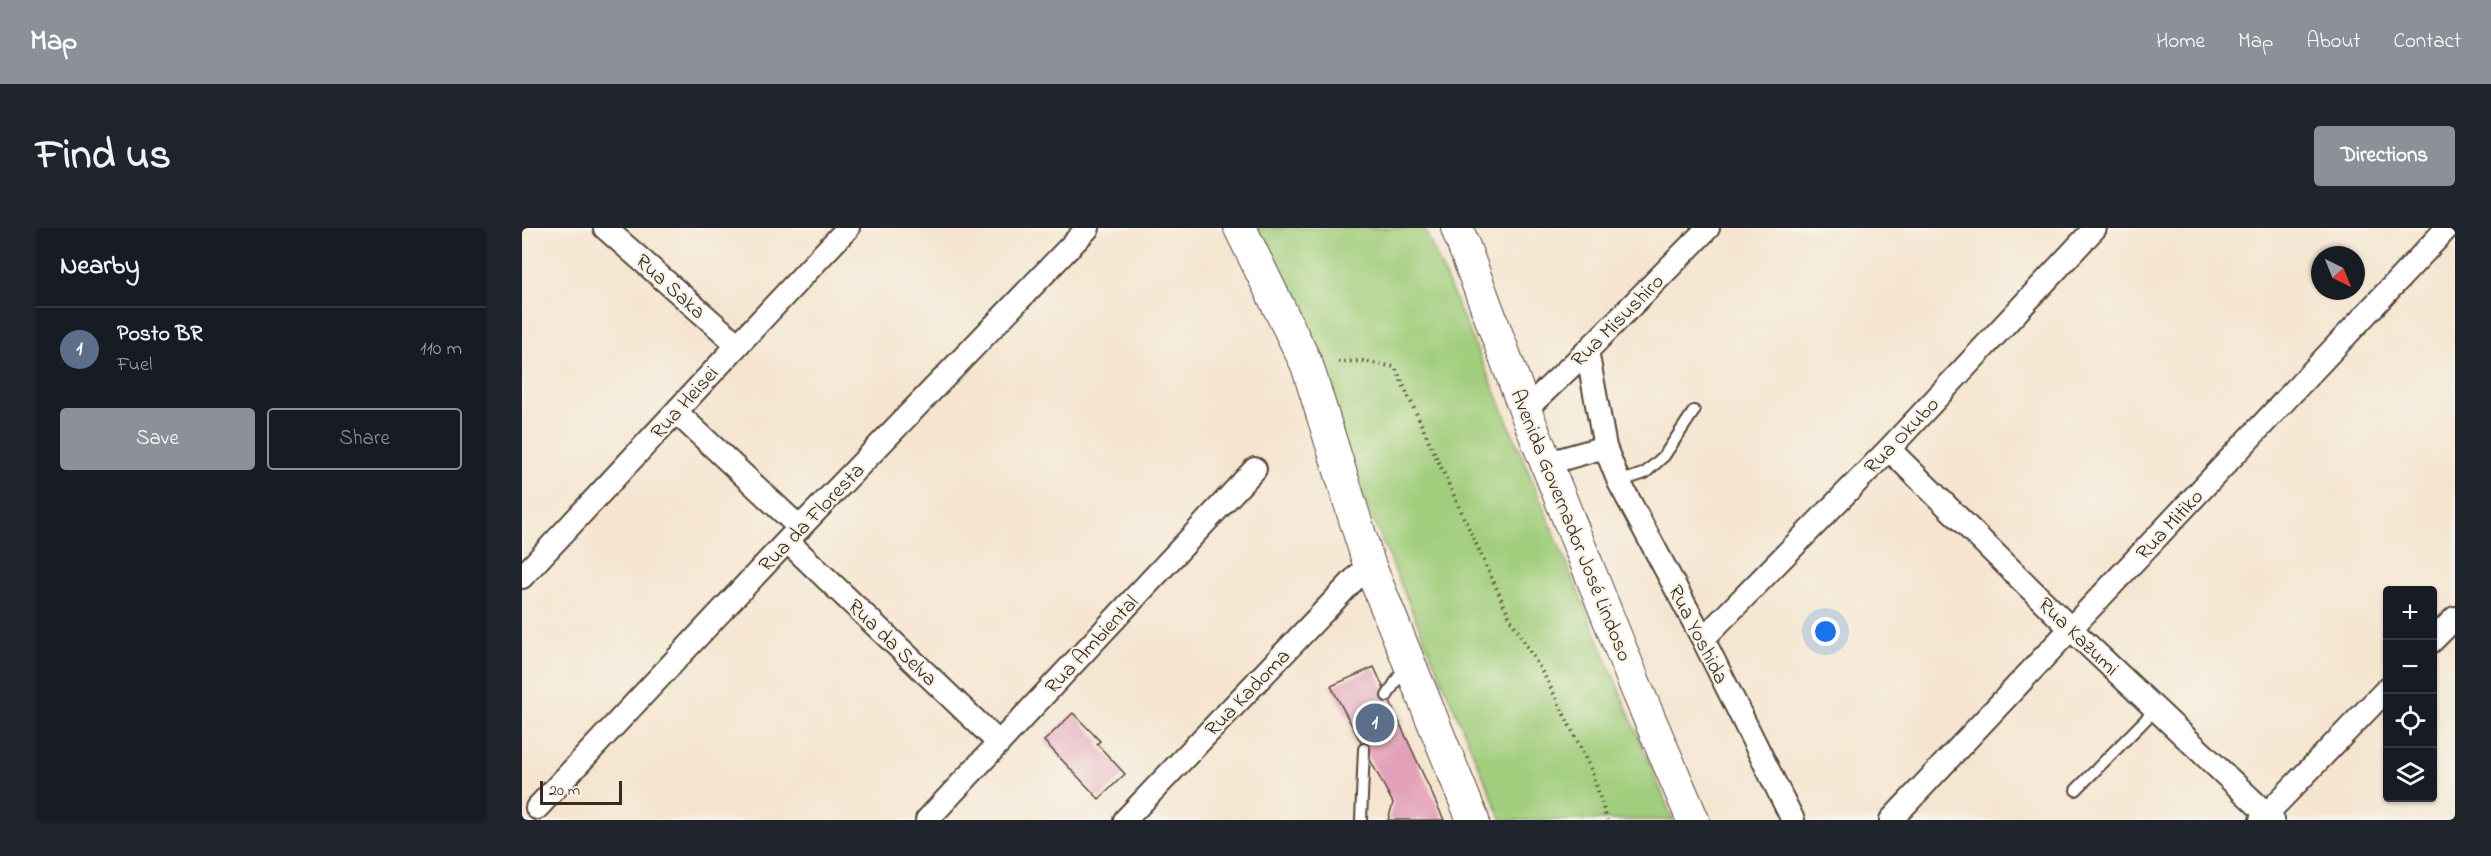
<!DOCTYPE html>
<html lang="en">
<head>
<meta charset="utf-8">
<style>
  body { margin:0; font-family:"Indie Flower",sans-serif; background:#20242c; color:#f1f3f6 }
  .controls { position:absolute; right:18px; bottom:18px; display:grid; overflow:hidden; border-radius:6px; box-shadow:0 2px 4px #0004 }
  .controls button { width:54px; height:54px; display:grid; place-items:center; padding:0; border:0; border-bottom:2px solid #363941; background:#171b24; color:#f1f3f6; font:30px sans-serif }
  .compass { position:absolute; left:1789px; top:18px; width:54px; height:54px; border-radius:50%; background:#171b24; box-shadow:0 2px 4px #0004; rotate:137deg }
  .scale { position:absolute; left:18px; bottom:15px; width:82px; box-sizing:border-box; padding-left:6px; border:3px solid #3b2a1e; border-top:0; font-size:16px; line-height:21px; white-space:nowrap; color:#3b2a1e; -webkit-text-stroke:4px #f7f3e8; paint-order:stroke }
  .you { position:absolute; left:1304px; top:404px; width:21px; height:21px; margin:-15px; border:4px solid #fff; border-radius:50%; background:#1a73e8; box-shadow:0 0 0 9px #1a73e833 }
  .badge { display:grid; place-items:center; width:39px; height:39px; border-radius:50%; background:#8c9099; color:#fff; font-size:20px; font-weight:700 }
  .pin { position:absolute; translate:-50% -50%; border:3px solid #fff; box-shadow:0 2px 6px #0006 }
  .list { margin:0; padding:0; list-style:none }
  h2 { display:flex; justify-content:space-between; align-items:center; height:78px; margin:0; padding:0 24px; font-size:26px }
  h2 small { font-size:20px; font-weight:400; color:#9ea1a6 }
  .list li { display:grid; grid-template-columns:39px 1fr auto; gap:18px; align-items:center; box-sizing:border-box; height:84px; padding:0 24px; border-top:2px solid #363941 }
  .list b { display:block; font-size:22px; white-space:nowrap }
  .list p { margin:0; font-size:20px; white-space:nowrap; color:#9ea1a6 }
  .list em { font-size:20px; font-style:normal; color:#9ea1a6 }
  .actions { display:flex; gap:12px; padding:18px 24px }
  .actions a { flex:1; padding:14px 0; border:2px solid #8c9099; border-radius:6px; text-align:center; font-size:21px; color:#8c9099 }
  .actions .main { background:#8c9099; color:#fff }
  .icon { flex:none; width:33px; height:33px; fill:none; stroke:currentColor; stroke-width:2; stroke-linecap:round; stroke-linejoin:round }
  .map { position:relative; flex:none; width:1933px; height:592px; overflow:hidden; border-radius:6px }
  header { display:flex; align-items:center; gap:36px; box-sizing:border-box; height:84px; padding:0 30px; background:#8c9099; color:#fff }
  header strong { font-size:28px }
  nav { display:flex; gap:33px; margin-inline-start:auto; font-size:21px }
  .intro { display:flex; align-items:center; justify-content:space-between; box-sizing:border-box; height:144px; padding:0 36px }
  h1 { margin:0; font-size:42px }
  .button { padding:15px 27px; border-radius:6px; background:#8c9099; color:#fff; font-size:21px; font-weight:700 }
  main { display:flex; gap:36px; padding:0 36px }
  aside { flex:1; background:#171b24; border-radius:6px; box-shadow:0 2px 4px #0004 }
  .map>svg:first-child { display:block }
  .green { fill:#a1ce7c; stroke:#6e7c4d; stroke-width:1.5 }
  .building { fill:#e2a1b9 }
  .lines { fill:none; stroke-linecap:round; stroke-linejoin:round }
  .lane-casing { stroke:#574639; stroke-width:14 }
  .street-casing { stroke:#574639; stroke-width:26 }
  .secondary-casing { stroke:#574639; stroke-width:34 }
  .path { stroke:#574639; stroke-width:4; stroke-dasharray:1.5 4.5; stroke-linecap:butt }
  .lane { stroke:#fff; stroke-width:10 }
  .street { stroke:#fff; stroke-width:22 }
  .secondary { stroke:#fff; stroke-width:32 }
  .labels { text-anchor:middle; stroke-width:4.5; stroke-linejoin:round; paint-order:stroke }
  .street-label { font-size:21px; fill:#3b2a1e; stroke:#f7f3e8 }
</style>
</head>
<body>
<header>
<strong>Map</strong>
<nav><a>Home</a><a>Map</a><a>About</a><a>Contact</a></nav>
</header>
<div class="intro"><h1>Find us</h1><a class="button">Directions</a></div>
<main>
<aside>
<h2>Nearby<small></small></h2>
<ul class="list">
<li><span class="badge" style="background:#5c6f8a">1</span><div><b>Posto BR</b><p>Fuel</p></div><em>110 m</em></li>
</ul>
<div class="actions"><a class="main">Save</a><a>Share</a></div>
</aside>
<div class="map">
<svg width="1933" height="592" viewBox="0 0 1933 592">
  <rect width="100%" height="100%" fill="#f7f3e8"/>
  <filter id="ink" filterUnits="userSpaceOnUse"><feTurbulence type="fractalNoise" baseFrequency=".0167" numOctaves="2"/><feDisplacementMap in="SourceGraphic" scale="12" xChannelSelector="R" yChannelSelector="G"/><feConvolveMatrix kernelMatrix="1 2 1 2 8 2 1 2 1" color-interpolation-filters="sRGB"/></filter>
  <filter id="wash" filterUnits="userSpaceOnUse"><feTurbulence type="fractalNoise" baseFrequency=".008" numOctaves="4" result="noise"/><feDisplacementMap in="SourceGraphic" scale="24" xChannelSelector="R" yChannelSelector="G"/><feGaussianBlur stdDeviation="1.35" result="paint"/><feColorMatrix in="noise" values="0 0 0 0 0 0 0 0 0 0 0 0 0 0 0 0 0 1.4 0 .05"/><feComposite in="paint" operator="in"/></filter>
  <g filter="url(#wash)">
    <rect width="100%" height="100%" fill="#f5e5d0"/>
    <path class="green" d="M 726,0 L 902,0 L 975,168 L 1151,592 L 980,592 Z"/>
    <g id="blocks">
      <path class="building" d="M 852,439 L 922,592 L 866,592 L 871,575 L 809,458 Z
        M 551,485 L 578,513 L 575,516 L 603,546 L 577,571 L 522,513 Z"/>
    </g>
  </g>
  <g filter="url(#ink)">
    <use href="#blocks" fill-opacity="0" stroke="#574639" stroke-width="1.5"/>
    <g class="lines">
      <defs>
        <path id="lane" d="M 1097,254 L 1123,245 L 1142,228 L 1172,183
          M 865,468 L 883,438
          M 1554,562 L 1634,481
          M 839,592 L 842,521"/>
        <path id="street" d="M 83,0 L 215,116
          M 1065,123 L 1083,219
          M 1003,182 L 1065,123 L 1186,0
          M 154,184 L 278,300
          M 1367,221 L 1549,401 L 1751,592
          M 1026,235 L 1083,219 L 1097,254 L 1181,411 L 1271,592
          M 265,313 L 477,515
          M 0,349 C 109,233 216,115 326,0
          M 1181,411 L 1367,221 L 1573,0
          M 1910,413 L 1933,390
          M 15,580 L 265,313 L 566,0
          M 405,592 L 733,241
          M 603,592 L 847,336
          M 1369,592 L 1925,0
          M 1739,592 L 1866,460"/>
        <path id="secondary" d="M 718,0 L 785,137 L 847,336 L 951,592
          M 935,0 L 1003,182 L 1116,464 L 1171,592"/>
      </defs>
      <use href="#lane" class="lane-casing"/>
      <use href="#street" class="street-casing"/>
      <use href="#secondary" class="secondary-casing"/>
      <path class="path" d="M 816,134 L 840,133 L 873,139 L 989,392 L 1025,452 L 1069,541 L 1085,592"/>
      <use href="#lane" class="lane"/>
      <use href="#street" class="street"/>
      <use href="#secondary" class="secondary"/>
    </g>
  </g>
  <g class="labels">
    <g class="street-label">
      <text transform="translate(149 58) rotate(42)" y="7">Rua Saka</text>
      <text transform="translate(1095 92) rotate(-45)" y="7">Rua Misushiro</text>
      <text transform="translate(162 174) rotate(-48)" y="7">Rua Heisei</text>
      <text transform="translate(1379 207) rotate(-46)" y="7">Rua Okubo</text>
      <text transform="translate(289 289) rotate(-46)" y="7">Rua da Floresta</text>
      <text transform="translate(1647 296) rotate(-47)" y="7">Rua Mitiko</text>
      <text transform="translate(1050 297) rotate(68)" y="7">Avenida Governador José Lindoso</text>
      <text transform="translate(1177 406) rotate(63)" y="7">Rua Yoshida</text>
      <text transform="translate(1557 408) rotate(44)" y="7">Rua Kazumi</text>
      <text transform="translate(371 414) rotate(44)" y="7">Rua da Selva</text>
      <text transform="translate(569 416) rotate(-47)" y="7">Rua Ambiental</text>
      <text transform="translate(725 464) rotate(-46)" y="7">Rua Kadoma</text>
    </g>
  </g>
</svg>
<div class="controls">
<button>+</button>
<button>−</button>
<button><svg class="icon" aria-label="locate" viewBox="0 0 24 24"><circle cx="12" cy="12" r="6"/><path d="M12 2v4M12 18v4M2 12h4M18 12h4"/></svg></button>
<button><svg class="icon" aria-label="layers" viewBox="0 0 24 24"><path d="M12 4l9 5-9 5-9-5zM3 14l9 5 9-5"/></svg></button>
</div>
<svg class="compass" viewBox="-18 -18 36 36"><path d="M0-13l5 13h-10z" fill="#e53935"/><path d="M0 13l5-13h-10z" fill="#9ea1a6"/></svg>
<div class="scale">20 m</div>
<div class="you"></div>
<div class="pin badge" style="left:853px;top:495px;background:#5c6f8a">1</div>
</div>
</main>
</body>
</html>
